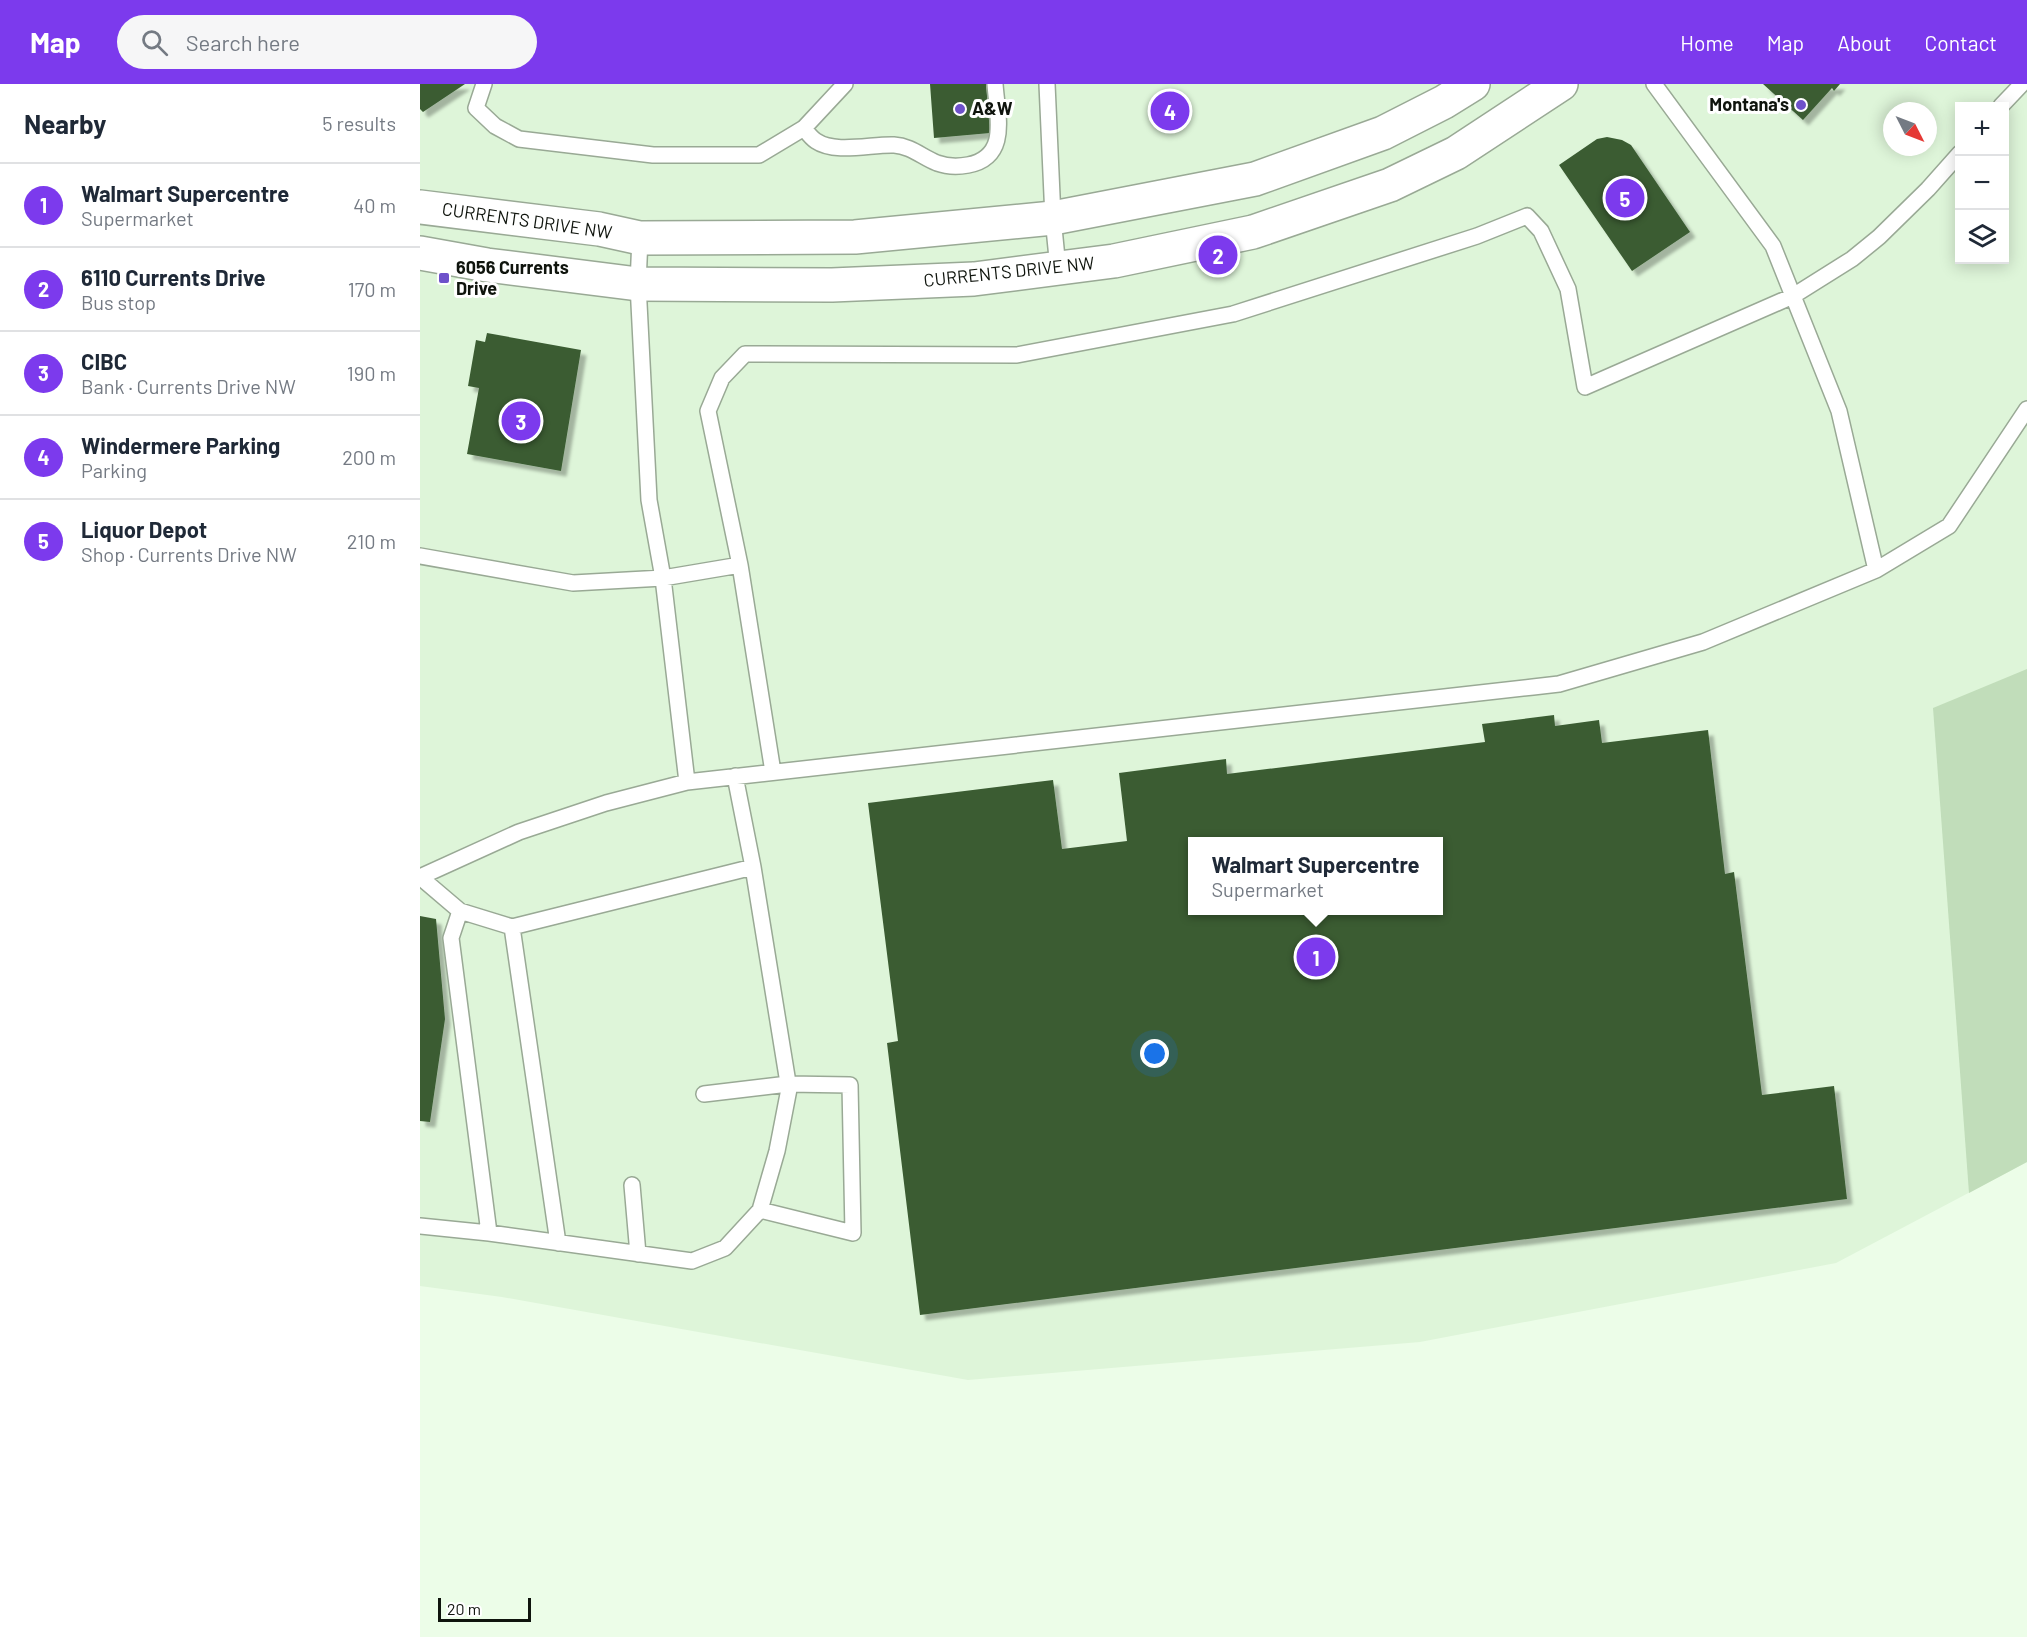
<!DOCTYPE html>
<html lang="en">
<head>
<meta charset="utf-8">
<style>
  body { margin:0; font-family:Barlow,sans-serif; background:#f6f6f7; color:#1f2937 }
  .controls { position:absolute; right:18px; top:18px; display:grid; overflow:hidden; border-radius:0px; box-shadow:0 3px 15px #0003 }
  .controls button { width:54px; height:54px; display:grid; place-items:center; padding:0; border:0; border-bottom:2px solid #e0e1e3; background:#fff; color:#1f2937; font:30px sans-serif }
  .compass { position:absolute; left:1463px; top:18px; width:54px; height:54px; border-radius:50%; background:#fff; box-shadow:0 3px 15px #0003; rotate:132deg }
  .scale { position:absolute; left:18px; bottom:15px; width:93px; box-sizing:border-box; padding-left:6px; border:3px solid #0f140d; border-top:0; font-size:16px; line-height:21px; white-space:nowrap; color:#0f140d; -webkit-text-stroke:4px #fff; paint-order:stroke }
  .you { position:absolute; left:735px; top:970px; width:21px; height:21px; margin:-15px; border:4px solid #fff; border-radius:50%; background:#1a73e8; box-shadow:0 0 0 9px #1a73e833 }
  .badge { display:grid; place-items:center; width:39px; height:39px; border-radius:50%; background:#7c3aed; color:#fff; font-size:20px; font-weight:700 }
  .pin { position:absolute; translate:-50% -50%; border:3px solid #fff; box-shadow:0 2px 6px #0006 }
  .popup { position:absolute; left:768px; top:753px; width:255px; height:78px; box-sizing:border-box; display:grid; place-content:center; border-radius:0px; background:#fff; filter:drop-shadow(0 2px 4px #0005); font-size:20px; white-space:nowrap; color:#747a83 }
  .popup b { font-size:22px; color:#1f2937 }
  .popup::after { content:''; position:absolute; left:50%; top:100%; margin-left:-12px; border:12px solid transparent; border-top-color:#fff }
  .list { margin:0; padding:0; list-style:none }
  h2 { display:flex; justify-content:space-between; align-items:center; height:78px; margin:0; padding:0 24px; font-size:26px }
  h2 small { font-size:20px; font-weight:400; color:#747a83 }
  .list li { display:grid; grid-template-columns:39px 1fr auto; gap:18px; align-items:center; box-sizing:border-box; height:84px; padding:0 24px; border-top:2px solid #e0e1e3 }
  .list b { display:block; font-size:22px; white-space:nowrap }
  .list p { margin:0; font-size:20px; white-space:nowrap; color:#747a83 }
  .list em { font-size:20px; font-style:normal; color:#747a83 }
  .icon { flex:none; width:33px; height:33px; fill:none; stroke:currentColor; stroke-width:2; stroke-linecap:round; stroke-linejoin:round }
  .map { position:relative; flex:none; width:1607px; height:1553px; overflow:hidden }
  header { display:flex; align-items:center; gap:36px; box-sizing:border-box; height:84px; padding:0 30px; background:#7c3aed; color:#fff }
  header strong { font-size:28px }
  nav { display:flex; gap:33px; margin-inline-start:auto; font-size:21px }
  .search { width:420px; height:54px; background:#f6f6f7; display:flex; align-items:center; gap:15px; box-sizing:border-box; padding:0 21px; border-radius:33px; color:#747a83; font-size:22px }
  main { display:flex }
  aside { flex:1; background:#fff }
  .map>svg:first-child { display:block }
  .built { fill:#def5d9; fill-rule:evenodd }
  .green { fill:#c1ddba }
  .building { fill:#3b5c33; fill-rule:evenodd; filter:url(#shadow) }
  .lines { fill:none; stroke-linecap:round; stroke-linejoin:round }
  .service-casing { stroke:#99a995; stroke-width:18 }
  .tertiary-casing { stroke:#99a995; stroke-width:36 }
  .service { stroke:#fff; stroke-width:15 }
  .tertiary { stroke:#fff; stroke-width:33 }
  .poi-dot { fill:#6e51ca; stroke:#fff; stroke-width:2 }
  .labels { text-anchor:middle; stroke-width:6; stroke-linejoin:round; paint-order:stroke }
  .poi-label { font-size:18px; font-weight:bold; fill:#0f140d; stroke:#fff; text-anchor:start }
  .street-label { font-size:18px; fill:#0f140d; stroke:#fff }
</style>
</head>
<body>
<header>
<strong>Map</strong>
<div class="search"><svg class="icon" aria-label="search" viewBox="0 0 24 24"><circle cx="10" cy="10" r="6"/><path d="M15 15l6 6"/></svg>Search here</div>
<nav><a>Home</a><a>Map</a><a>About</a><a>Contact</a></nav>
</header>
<main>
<aside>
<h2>Nearby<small>5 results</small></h2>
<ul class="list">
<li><span class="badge">1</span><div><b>Walmart Supercentre</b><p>Supermarket</p></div><em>40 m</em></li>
<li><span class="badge">2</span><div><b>6110 Currents Drive</b><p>Bus stop</p></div><em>170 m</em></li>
<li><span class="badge">3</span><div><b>CIBC</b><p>Bank · Currents Drive NW</p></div><em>190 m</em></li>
<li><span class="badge">4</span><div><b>Windermere Parking</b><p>Parking</p></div><em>200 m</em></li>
<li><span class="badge">5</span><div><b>Liquor Depot</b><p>Shop · Currents Drive NW</p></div><em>210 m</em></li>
</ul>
</aside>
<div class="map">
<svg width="1607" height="1553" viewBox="0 0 1607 1553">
  <defs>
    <filter id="shadow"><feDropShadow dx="5.5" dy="5.5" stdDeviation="1.5" flood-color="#0004"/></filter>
  </defs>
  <rect width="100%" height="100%" fill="#ecfde8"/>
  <path class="built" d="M 0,0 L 1607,0 L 1607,1078 L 1416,1179 L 1000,1258 L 548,1296 L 82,1213 L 0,1202 ZM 1540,22 L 1584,22 L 1584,176 L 1540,176 ZM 1472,27 L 1508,27 L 1508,63 L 1472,63 ZM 773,758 L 1019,758 L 1019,826 L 773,826 Z"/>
  <path class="green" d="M 1607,585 L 1607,1078 L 1549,1109 L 1513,624 Z"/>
  <path class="building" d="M 0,0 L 45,0 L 3,28 L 0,25 Z
    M 510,0 L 566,0 L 570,49 L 514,54 Z
    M 1343,0 L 1420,0 L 1414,7 L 1412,4 L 1383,36 Z
    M 1187,53 L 1202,56 L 1211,61 L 1270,148 L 1212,187 L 1139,81 L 1177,55 Z
    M 67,249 L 161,266 L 141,387 L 47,370 L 59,304 L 48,302 L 56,256 L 65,258 Z
    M 1134,631 L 1135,642 L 1179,636 L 1182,659 L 1288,646 L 1305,790 L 1314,788 L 1342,1011 L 1414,1002 L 1427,1115 L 500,1231 L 467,959 L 478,957 L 448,719 L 633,696 L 642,765 L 707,757 L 699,689 L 806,675 L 807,690 L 1065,658 L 1062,640 ZM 773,758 L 1019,758 L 1019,826 L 773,826 Z
    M 0,832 L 16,835 L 25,935 L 10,1038 L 0,1037 Z"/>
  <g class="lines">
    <defs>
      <path id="service" d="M 64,0 L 56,24 L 75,42 L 99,55 L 233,71 L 339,71 L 384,44 L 425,0
        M 627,0 L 633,134 L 638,184
        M 1234,0 L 1353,162 L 1419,327 L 1456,486
        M 1581,22 L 1602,0
        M 384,44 C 387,48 391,54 396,57 C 415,70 452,60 474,61 C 491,62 502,73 517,79 C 528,83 537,83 548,81 C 590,73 577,31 575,0
        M 220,154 L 218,200 L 229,416 L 243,494 L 267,698
        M 0,472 L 153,499 L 243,494 L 320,481 L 288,327 L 302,294 L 325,270 L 597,271 L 813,230 L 1057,152 L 1107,132 L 1121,147 L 1148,205 L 1165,303 L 1373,212 L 1432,175 L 1459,153 L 1508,105 L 1540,69
        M 320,481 L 353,688
        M 0,793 L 99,748 L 186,719 L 267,698 L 1113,603 L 1139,600 L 1283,558 L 1456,486 L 1529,442 L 1607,325
        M 40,827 L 92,843 L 333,783 L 315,692
        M 92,843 L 138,1159
        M 284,1010 L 368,1000 L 430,1001 L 433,1149 L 340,1126
        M 212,1101 L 218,1170
        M 0,1142 L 69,1149 L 31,854 L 40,827 L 0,793
        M 69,1149 L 272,1177 L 305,1164 L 340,1126 L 357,1067 L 369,1005 L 333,783"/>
      <path id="tertiary" d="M 0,123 L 179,145 L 220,154 L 435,153 L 633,134 L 835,95 L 963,49 L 1024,18 L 1053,0
        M 0,169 L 67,181 L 218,200 L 412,201 L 554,195 L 694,177 L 833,148 L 970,101 L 1036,69 L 1141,0"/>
    </defs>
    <use href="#service" class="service-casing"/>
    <use href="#tertiary" class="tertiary-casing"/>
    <use href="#service" class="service"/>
    <use href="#tertiary" class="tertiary"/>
  </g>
  <g class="poi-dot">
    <circle cx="1381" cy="21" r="6"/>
    <circle cx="540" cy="25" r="6"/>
    <rect x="18" y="188" width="12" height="12" rx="3"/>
  </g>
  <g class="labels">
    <g class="poi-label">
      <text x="1369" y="27" text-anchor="end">Montana's</text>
      <text x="552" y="31">A&amp;W</text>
      <text x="36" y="190">6056 Currents<tspan x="36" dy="21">Drive</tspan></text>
    </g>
    <g class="street-label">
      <text transform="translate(107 137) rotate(8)" y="6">CURRENTS DRIVE NW</text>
      <text transform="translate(589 188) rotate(-6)" y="6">CURRENTS DRIVE NW</text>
    </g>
  </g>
</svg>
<div class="controls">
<button>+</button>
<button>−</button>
<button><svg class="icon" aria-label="layers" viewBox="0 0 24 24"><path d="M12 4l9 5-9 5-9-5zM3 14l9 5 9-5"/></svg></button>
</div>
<svg class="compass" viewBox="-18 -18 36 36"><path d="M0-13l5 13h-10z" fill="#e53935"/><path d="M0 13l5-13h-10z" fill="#747a83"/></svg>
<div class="scale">20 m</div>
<div class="you"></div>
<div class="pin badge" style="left:896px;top:873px">1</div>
<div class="popup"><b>Walmart Supercentre</b>Supermarket</div>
<div class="pin badge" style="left:798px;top:171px">2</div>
<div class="pin badge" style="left:101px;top:337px">3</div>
<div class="pin badge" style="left:750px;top:27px">4</div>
<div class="pin badge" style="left:1205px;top:114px">5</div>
</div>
</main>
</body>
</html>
